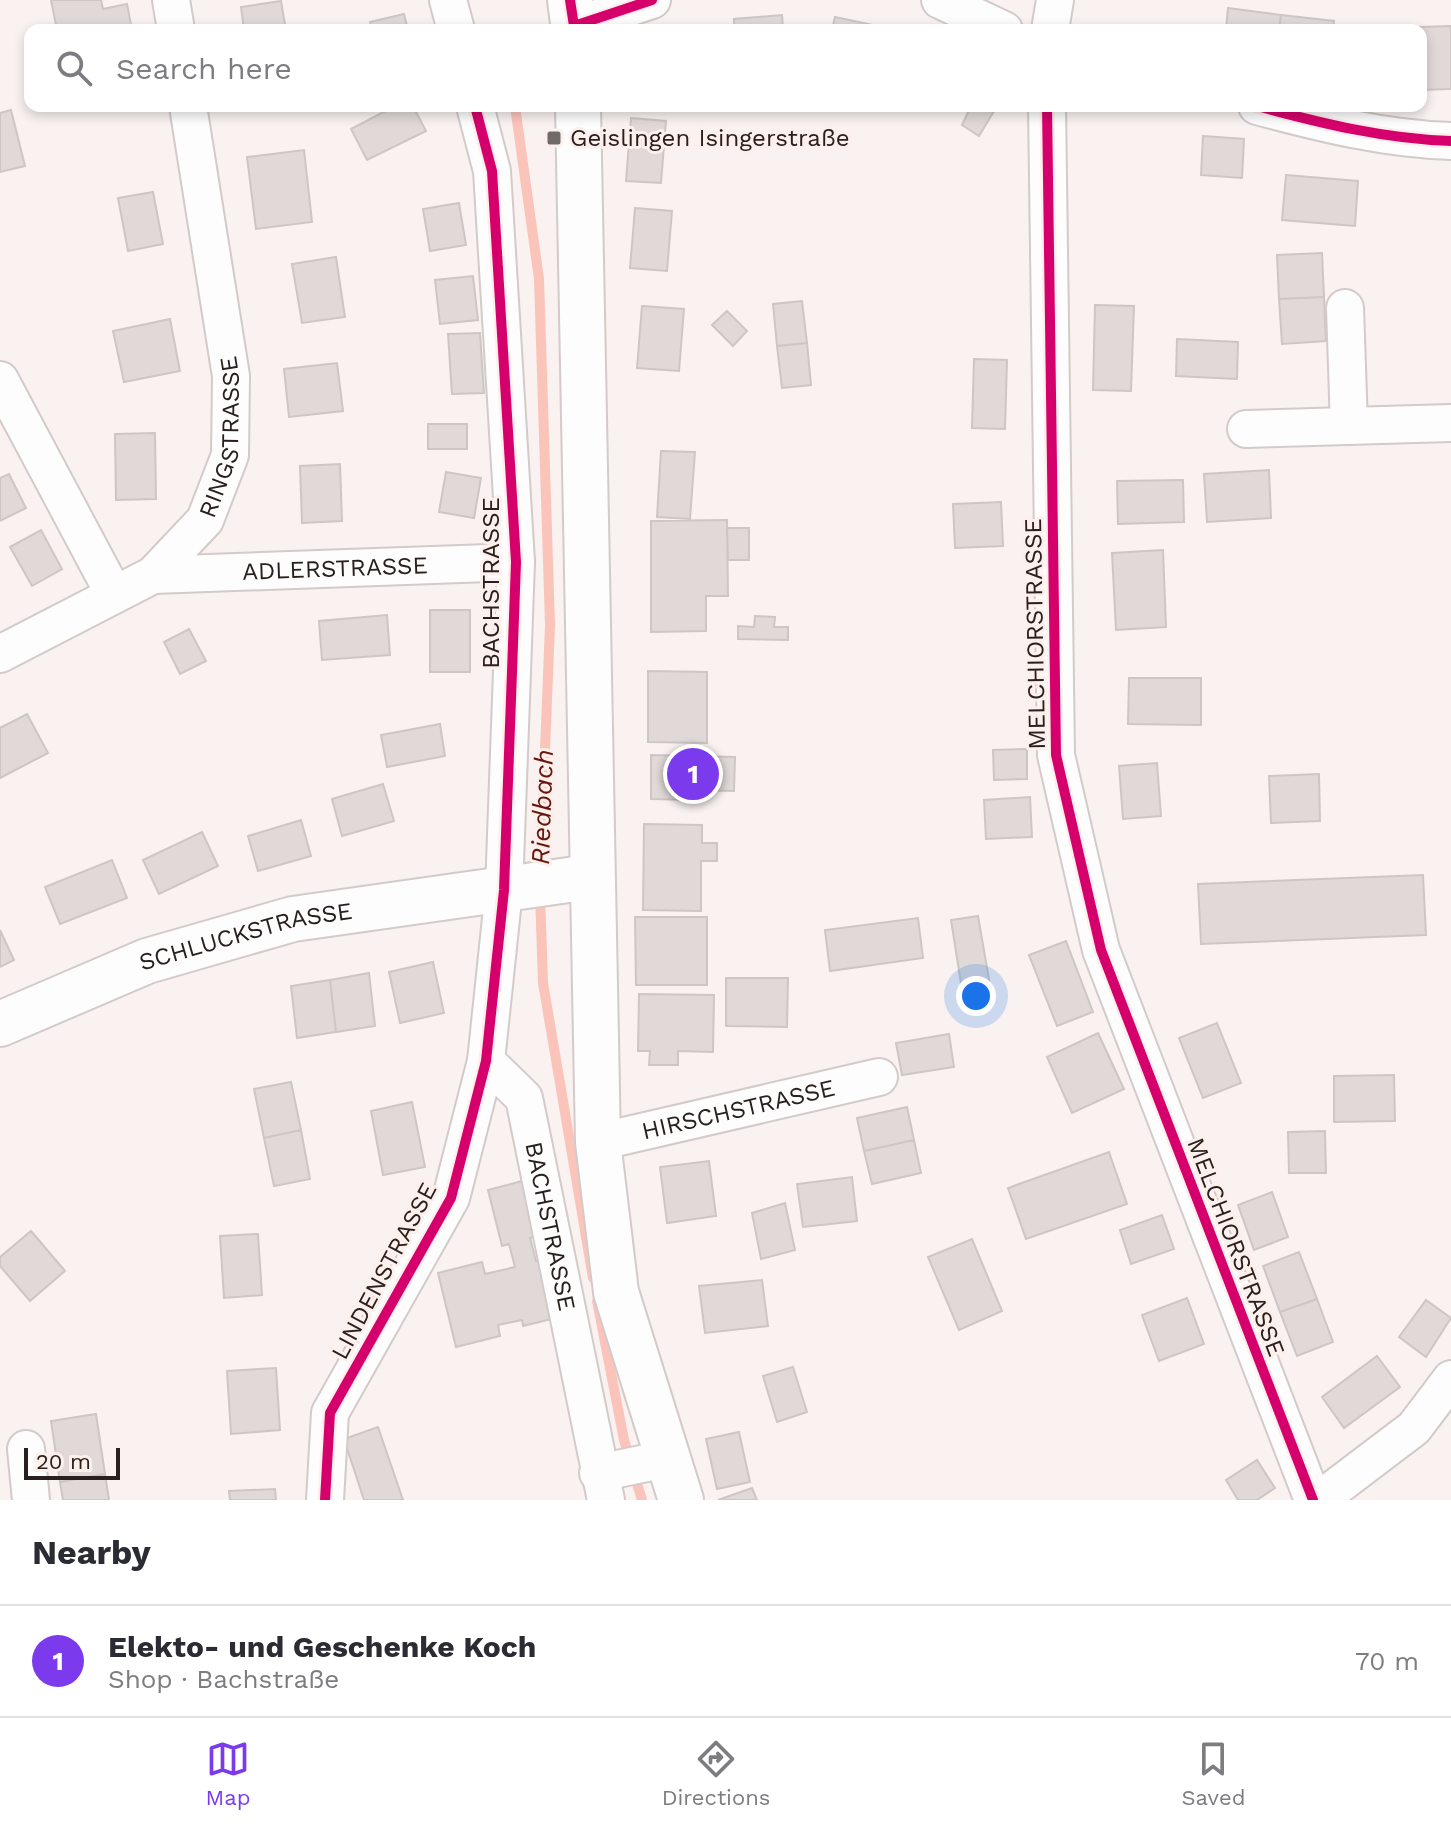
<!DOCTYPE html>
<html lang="en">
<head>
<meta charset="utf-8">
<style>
  body { margin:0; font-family:"Work Sans",sans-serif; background:#f2f2f3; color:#2b2b33 }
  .scale { position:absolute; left:24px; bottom:20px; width:96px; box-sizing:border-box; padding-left:8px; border:4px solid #28201e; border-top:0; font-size:22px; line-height:28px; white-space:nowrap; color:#28201e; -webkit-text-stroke:6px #fdefec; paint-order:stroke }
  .you { position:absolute; left:976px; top:996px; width:28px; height:28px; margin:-20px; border:6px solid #fff; border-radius:50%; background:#1a73e8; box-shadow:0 0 0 12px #1a73e833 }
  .badge { display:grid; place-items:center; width:52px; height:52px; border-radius:50%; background:#7c3aed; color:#fff; font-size:26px; font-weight:700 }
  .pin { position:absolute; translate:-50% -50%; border:4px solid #fff; box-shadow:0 2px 8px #0006 }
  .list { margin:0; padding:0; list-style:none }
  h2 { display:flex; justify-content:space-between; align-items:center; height:104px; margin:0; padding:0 32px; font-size:34px }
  h2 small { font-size:26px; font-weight:400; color:#7c7c81 }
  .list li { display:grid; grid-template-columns:52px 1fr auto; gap:24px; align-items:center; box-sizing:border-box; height:112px; padding:0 32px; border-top:2px solid #e1e1e2 }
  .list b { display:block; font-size:30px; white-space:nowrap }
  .list p { margin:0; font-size:26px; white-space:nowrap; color:#7c7c81 }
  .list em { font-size:26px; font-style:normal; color:#7c7c81 }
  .icon { flex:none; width:44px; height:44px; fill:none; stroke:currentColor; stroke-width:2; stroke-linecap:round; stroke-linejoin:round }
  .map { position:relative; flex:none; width:1451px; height:1500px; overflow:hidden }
  .search { position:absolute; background:#fff; box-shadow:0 4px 12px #0003; left:24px; right:24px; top:24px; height:88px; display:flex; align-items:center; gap:20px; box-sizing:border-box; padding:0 28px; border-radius:16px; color:#7c7c81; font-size:30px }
  .sheet { height:216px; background:#fff }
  nav { display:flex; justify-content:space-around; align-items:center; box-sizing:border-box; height:112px; border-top:2px solid #e1e1e2; background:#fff; font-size:22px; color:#7c7c81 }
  nav a { display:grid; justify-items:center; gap:4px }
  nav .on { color:#7c3aed }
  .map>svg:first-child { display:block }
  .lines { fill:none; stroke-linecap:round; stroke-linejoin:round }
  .stream { stroke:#fbc4bb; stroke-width:10 }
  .building { fill:#e0d9d7; stroke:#cec6c4; stroke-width:2 }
  .minor-casing { stroke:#d2cbc9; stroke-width:40 }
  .tertiary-casing { stroke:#d2cbc9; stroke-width:48 }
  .minor { stroke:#fefdfd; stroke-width:36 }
  .tertiary { stroke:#fefdfd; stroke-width:44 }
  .cycleway-casing { stroke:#fdefec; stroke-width:15 }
  .cycleway { stroke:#d6006c; stroke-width:10 }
  .poi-dot { fill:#716a68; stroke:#fdefec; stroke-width:3 }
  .labels { text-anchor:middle; stroke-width:6; stroke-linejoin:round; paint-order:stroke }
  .poi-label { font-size:24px; fill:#28201e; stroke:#fdefec; text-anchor:start }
  .street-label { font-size:24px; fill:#28201e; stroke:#fdefec }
  .water-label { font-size:26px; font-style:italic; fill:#66160c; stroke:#fdefec }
</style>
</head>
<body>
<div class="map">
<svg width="1451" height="1500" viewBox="0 0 1451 1500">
  <rect width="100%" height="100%" fill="#f9f2f0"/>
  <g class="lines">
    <path class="stream" d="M 515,106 L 539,279 L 550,625 L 540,874
      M 540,894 L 543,983 L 593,1278
      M 597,1301 L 624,1440 L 642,1500"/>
  </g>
  <path class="building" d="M 51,0 L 101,0 L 103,9 L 127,4 L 132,30 L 57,30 Z
    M 281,1 L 286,30 L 244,30 L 241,7 Z
    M 1228,8 L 1281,15 L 1279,30 L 1226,30 Z
    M 404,14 L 408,30 L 372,30 L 370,22 Z
    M 782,15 L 783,30 L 734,30 L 734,19 Z
    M 1281,15 L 1334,21 L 1333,30 L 1279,30 Z
    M 835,17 L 896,30 L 832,30 Z
    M 1451,26 L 1451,89 L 1421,90 L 1420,27 Z
    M 395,106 L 413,106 L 426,131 L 367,160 L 351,129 Z
    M 971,106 L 997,106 L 979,136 L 962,125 Z
    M 11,110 L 25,166 L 0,172 L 0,113 Z
    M 631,118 L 666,121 L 661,183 L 626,181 Z
    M 1203,136 L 1244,139 L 1242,178 L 1201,175 Z
    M 304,150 L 312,222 L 256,229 L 247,157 Z
    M 1286,175 L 1358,181 L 1355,226 L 1282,220 Z
    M 153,192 L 163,244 L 128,251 L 118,198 Z
    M 459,203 L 466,245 L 430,251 L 423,209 Z
    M 635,208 L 672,211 L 667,271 L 630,268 Z
    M 1322,253 L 1324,297 L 1279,299 L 1277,255 Z
    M 336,257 L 345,317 L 302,323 L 292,264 Z
    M 473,276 L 478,320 L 440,324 L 435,280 Z
    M 1324,297 L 1326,341 L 1282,344 L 1279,299 Z
    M 802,301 L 807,343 L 777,346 L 773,304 Z
    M 1095,305 L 1134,306 L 1131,391 L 1093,390 Z
    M 642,306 L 684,309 L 679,371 L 637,368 Z
    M 727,311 L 747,331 L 733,346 L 712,325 Z
    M 170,319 L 180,371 L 124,382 L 113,331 Z
    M 480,333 L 484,393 L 452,394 L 448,334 Z
    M 1177,339 L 1238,342 L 1237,379 L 1176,376 Z
    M 807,343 L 811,385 L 782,388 L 777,346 Z
    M 974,359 L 1007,360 L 1005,429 L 972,428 Z
    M 337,363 L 343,411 L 289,417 L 284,369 Z
    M 428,424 L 467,424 L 467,449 L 428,449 Z
    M 155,433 L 156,499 L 116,500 L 115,434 Z
    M 661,451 L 695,452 L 690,519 L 657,517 Z
    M 340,464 L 342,521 L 302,523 L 300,466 Z
    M 1269,470 L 1271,518 L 1207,522 L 1204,474 Z
    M 446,472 L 481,478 L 474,518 L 439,512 Z
    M 9,474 L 26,508 L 0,521 L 0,478 Z
    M 1183,480 L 1184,522 L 1118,524 L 1117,481 Z
    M 1001,502 L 1003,546 L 955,548 L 953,504 Z
    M 727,520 L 728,596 L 706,596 L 706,631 L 651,632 L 651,521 Z
    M 727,528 L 749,528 L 749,560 L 728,560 Z
    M 41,530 L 62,569 L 32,586 L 10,547 Z
    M 1163,550 L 1166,627 L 1116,630 L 1112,553 Z
    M 430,610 L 470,610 L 470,672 L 430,672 Z
    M 387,615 L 390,655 L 322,660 L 319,621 Z
    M 755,616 L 775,617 L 774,627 L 788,627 L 788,640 L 738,639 L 738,626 L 754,627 Z
    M 189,629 L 206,661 L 180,674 L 164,642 Z
    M 648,671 L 707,672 L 707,743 L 648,742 Z
    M 1129,678 L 1201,678 L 1201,725 L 1128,724 Z
    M 27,714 L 48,753 L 0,778 L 0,728 Z
    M 440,724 L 445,756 L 387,767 L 381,735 Z
    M 1027,749 L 1027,779 L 994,780 L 993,750 Z
    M 651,755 L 735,757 L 734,791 L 693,790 L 693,800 L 651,799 Z
    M 1157,763 L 1161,816 L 1123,819 L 1119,766 Z
    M 1319,774 L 1320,821 L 1271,823 L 1269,776 Z
    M 383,784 L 394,821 L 342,836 L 332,799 Z
    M 1030,797 L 1032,837 L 986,839 L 984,800 Z
    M 301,820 L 311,856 L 258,871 L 248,836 Z
    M 644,824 L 702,825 L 702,843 L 717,843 L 717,861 L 701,861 L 701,911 L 643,910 Z
    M 202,832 L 218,866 L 159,894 L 143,860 Z
    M 112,860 L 127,898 L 60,924 L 45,887 Z
    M 1423,875 L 1426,935 L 1201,944 L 1198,884 Z
    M 978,916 L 991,991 L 963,996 L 951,920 Z
    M 635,917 L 707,917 L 707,985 L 636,985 Z
    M 918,918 L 923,958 L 830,971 L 825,930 Z
    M 0,930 L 14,960 L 0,967 Z
    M 1066,941 L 1093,1012 L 1057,1026 L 1029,955 Z
    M 433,962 L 444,1013 L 400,1023 L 389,972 Z
    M 369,973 L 375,1026 L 336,1032 L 330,980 Z
    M 726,978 L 788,978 L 787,1027 L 726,1026 Z
    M 330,980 L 336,1032 L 297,1038 L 291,986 Z
    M 639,994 L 714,995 L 713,1052 L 678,1051 L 678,1065 L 649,1065 L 650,1051 L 638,1051 Z
    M 1217,1023 L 1241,1083 L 1203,1098 L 1179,1038 Z
    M 1098,1033 L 1124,1089 L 1072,1113 L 1047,1057 Z
    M 949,1034 L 954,1067 L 902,1075 L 896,1043 Z
    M 1394,1075 L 1395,1121 L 1334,1122 L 1334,1076 Z
    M 291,1082 L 301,1130 L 264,1138 L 254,1089 Z
    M 412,1102 L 425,1167 L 383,1175 L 371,1111 Z
    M 907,1107 L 914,1140 L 864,1151 L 857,1118 Z
    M 301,1130 L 310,1179 L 274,1186 L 264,1138 Z
    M 1325,1131 L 1326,1173 L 1289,1173 L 1288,1132 Z
    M 914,1140 L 921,1173 L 872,1184 L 864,1151 Z
    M 1109,1152 L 1127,1204 L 1026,1239 L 1008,1188 Z
    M 709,1161 L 716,1216 L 667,1223 L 660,1167 Z
    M 852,1177 L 857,1221 L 803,1227 L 797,1184 Z
    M 522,1181 L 535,1237 L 530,1238 L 536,1261 L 546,1259 L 560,1317 L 523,1326 L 522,1320 L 498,1325 L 500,1336 L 456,1347 L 438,1273 L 482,1262 L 485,1274 L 515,1267 L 509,1244 L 502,1246 L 488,1190 Z
    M 1272,1192 L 1288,1237 L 1254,1250 L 1238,1205 Z
    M 785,1203 L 795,1250 L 761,1259 L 752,1213 Z
    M 1162,1215 L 1174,1249 L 1131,1264 L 1120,1230 Z
    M 31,1231 L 65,1271 L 30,1301 L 0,1266 L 0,1257 Z
    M 258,1234 L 262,1295 L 224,1298 L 220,1236 Z
    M 972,1239 L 1002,1311 L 959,1330 L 928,1257 Z
    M 1299,1252 L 1317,1299 L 1280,1312 L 1263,1266 Z
    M 762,1280 L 768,1326 L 705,1333 L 699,1286 Z
    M 1187,1298 L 1204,1344 L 1159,1361 L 1142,1315 Z
    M 1317,1299 L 1333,1342 L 1297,1356 L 1280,1312 Z
    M 1426,1300 L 1451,1318 L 1426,1357 L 1399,1337 Z
    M 1377,1356 L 1400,1387 L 1344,1428 L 1322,1397 Z
    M 793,1367 L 807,1412 L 777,1422 L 763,1376 Z
    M 276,1368 L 280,1430 L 231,1434 L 227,1371 Z
    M 96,1414 L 105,1474 L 60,1482 L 51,1421 Z
    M 378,1427 L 403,1500 L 364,1500 L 344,1439 Z
    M 739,1432 L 750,1482 L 717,1489 L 706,1439 Z
    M 1257,1460 L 1275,1488 L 1257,1500 L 1238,1500 L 1226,1480 Z
    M 105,1474 L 109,1500 L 63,1500 L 60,1482 Z
    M 752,1488 L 757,1500 L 718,1500 Z
    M 275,1489 L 276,1500 L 230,1500 L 229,1491 Z"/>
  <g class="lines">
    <defs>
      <g id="minor">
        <path d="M 171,0 L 176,30"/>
        <path d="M 448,0 L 456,30"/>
        <path d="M 940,0 L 1004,30"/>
        <path d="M 574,26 L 652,0"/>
        <path d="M 1050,30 L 1055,0"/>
        <path d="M 1047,106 L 1056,755 L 1101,950 L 1313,1500"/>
        <path d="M 1257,106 C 1320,123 1385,139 1451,141"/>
        <path d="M 1345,308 L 1349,426"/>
        <path d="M 0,380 L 114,594"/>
        <path d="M 1246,429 L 1451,423"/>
        <path id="s1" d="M 153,575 L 516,562"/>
        <path id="s2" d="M 0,654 L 153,575 L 205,520 L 230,455 L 231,376 L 188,106"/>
        <path id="s3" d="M 486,1061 L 524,1098 L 606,1500"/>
        <path id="s4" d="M 598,1142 L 879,1077"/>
        <path d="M 26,1449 L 31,1500"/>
        <path d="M 598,1473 L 666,1459"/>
        <path d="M 325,1500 L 330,1413 L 451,1198 L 486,1061 L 504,890 L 516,562 L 492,171 L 475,106"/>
        <path d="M 1319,1500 L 1414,1428 L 1451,1379"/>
      </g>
      <g id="tertiary">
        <path d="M 570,0 L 574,30"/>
        <path d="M 578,106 L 598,1142 L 616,1292 L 681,1500"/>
        <path id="s5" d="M 0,1024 L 147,961 L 293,919 L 590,877"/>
      </g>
    </defs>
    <use href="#minor" class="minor-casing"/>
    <use href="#tertiary" class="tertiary-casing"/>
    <use href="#minor" class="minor"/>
    <use href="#tertiary" class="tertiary"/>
    <defs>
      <path id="cycleway" d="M 570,0 L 574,26 L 652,0
        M 1047,106 L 1056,755 L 1101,950 L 1313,1500
        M 1257,106 C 1320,123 1385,139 1451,141
        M 325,1500 L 330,1413 L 451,1198 L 486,1061 L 504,890 L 516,562 L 492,171 L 475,106"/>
    </defs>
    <use href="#cycleway" class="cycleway-casing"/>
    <use href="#cycleway" class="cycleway"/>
  </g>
  <rect class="poi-dot" x="546" y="130" width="16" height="16" rx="4"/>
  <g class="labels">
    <g class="poi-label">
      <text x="570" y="146">Geislingen Isingerstraße</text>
    </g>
    <g class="street-label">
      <text dy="8" stroke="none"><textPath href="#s2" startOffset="334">RINGSTRASSE</textPath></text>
      <text dy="8" stroke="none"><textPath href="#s1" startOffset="182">ADLERSTRASSE</textPath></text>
      <text transform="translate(491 583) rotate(-90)" y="8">BACHSTRASSE</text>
      <text transform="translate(1035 634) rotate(-91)" y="8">MELCHIORSTRASSE</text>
      <text dy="8" stroke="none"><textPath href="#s5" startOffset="262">SCHLUCKSTRASSE</textPath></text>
      <text dy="8" stroke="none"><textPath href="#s4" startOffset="144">HIRSCHSTRASSE</textPath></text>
      <text dy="8" stroke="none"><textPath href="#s3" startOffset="184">BACHSTRASSE</textPath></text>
      <text transform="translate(1236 1247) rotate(69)" y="8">MELCHIORSTRASSE</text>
      <text transform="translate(384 1271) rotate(-62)" y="8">LINDENSTRASSE</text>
    </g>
    <g class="water-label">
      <text transform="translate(542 807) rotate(-88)" y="9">Riedbach</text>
    </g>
  </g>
</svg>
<div class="scale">20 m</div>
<div class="you"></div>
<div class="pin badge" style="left:693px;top:774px">1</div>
<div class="search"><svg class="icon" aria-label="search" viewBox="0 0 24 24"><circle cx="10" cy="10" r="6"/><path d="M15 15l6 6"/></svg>Search here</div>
</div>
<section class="sheet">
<h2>Nearby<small></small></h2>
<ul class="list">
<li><span class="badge">1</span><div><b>Elekto- und Geschenke Koch</b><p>Shop · Bachstraße</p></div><em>70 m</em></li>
</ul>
</section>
<nav>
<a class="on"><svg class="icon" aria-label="map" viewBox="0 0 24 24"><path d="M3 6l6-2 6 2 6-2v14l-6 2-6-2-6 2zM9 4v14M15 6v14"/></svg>Map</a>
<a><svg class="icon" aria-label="directions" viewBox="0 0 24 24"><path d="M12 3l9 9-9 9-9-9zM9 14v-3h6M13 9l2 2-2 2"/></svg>Directions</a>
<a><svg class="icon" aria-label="saved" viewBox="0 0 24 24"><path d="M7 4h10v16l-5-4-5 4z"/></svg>Saved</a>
</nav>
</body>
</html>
